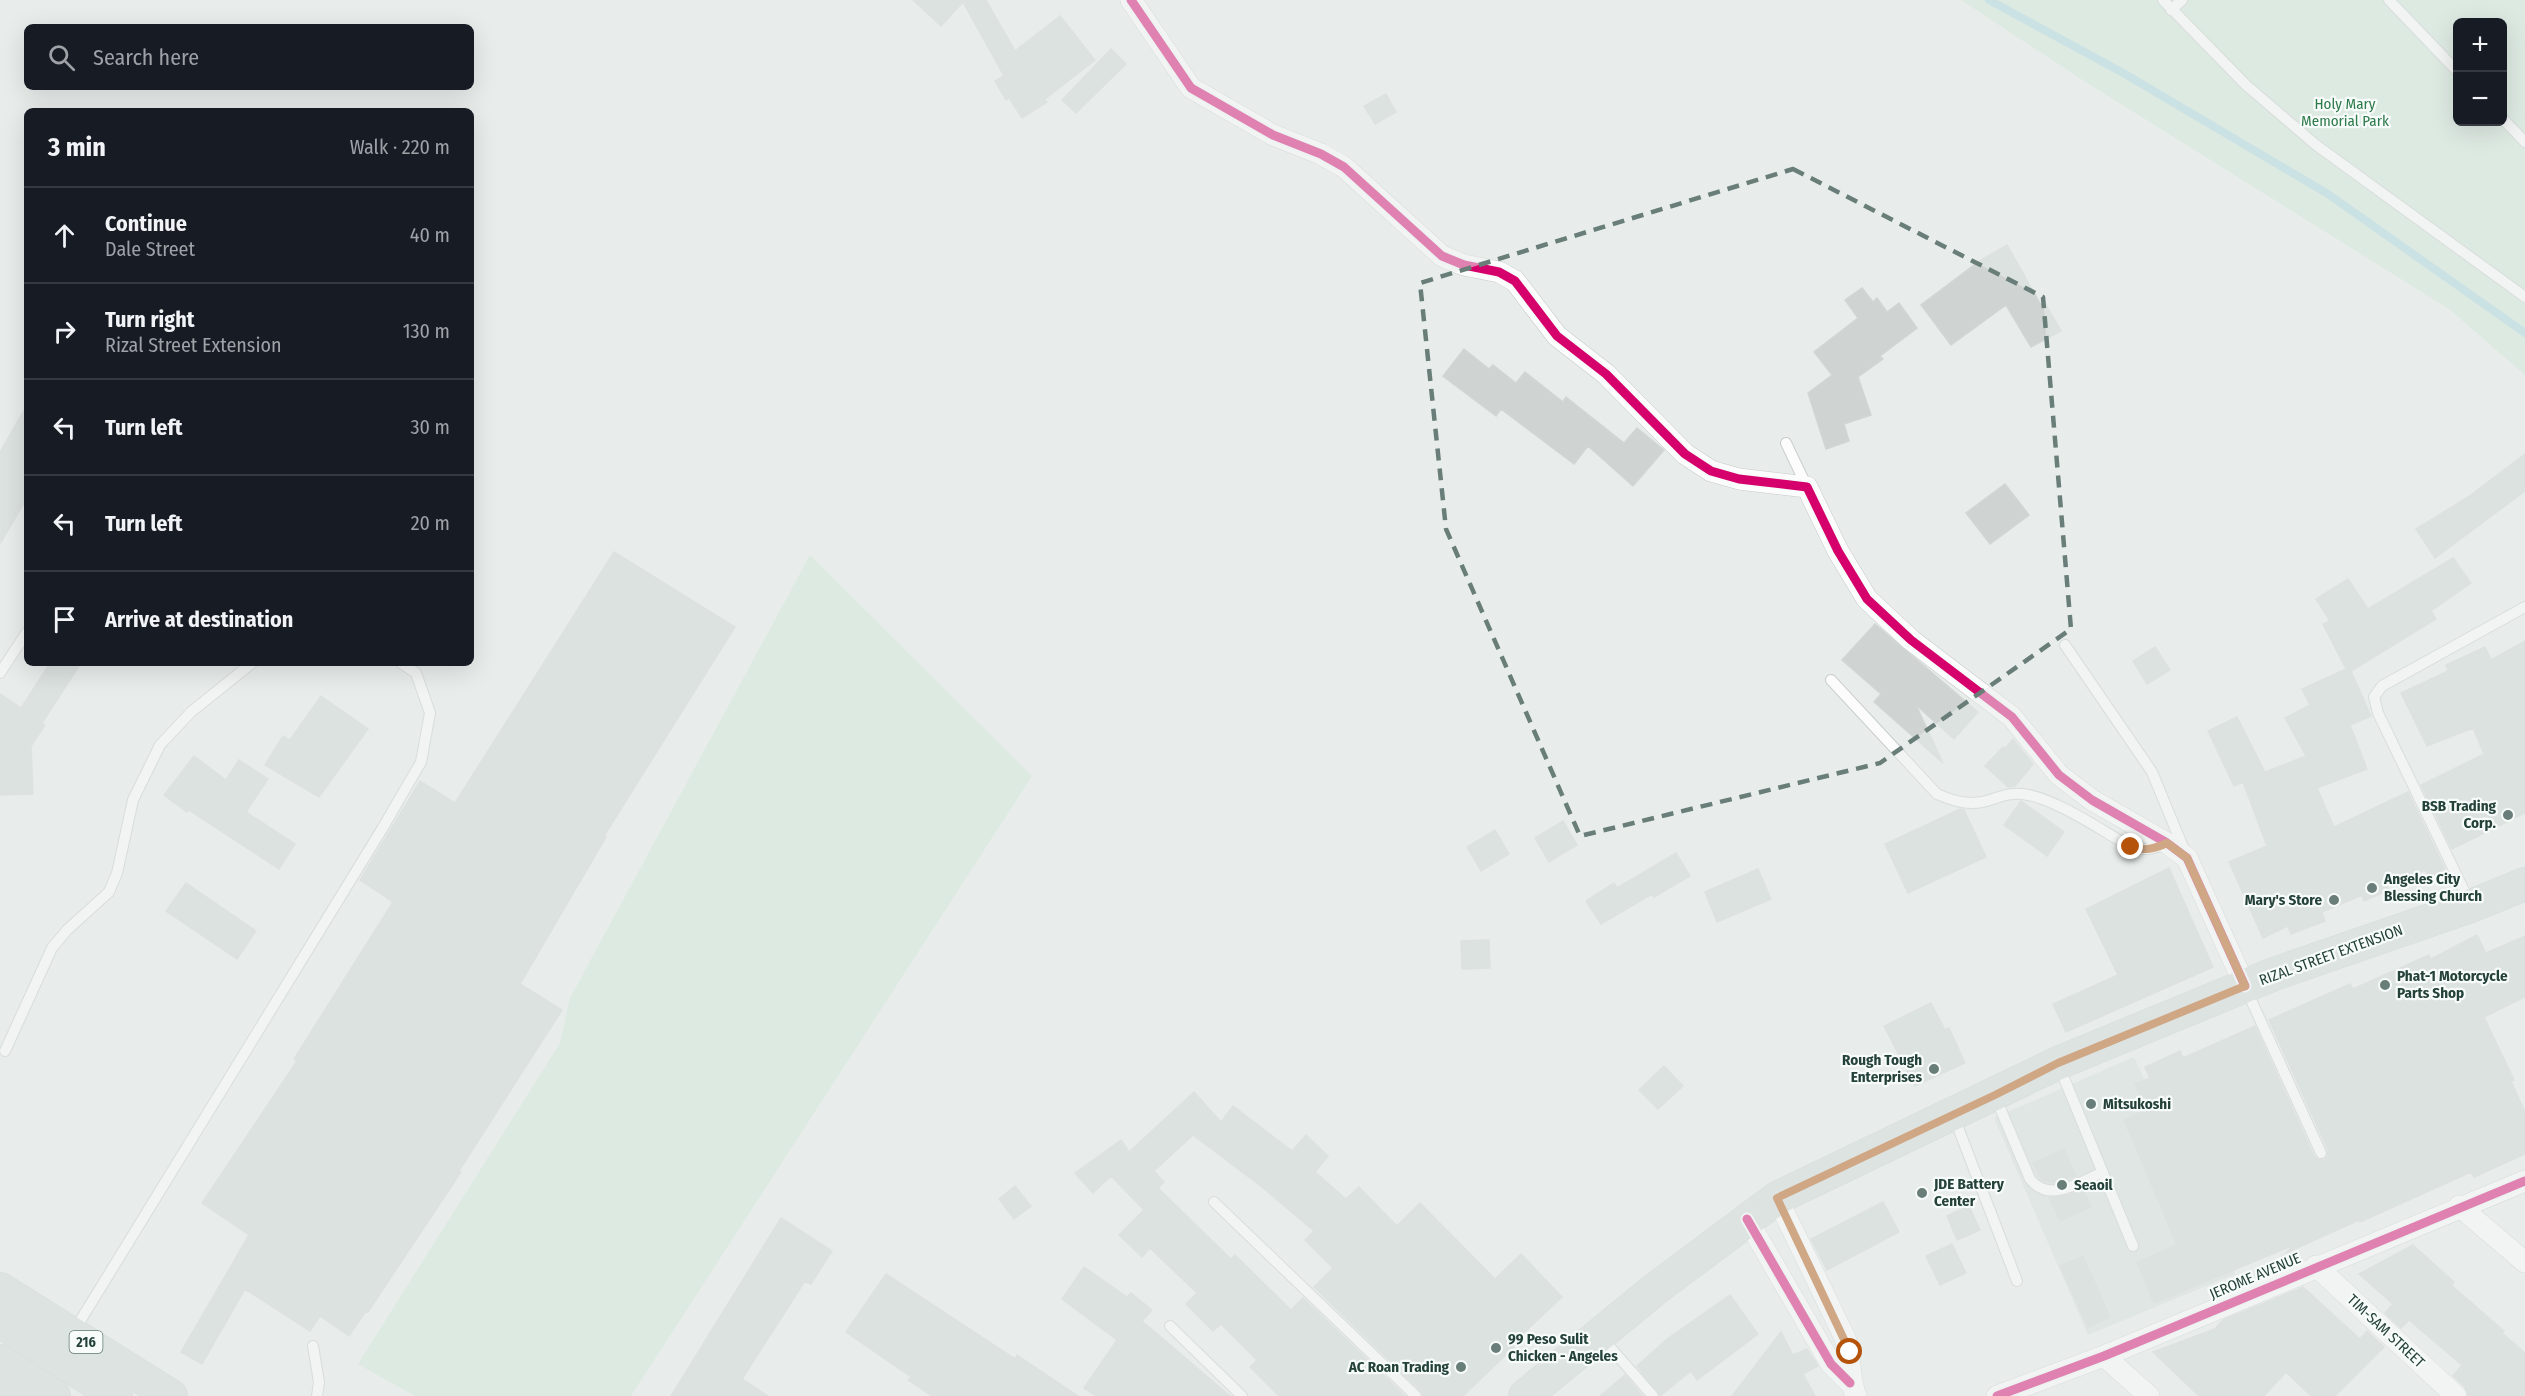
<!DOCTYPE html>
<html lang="en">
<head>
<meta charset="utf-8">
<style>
  body { margin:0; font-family:"Fira Sans Condensed",sans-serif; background:#20242c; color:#f1f3f6 }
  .controls { position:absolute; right:18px; top:18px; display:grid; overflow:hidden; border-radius:9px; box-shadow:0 6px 24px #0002 }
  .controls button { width:54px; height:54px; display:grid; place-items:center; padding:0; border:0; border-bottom:2px solid #363941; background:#171b24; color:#f1f3f6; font:30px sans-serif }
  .stop { position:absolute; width:18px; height:18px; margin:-14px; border:4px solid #b45309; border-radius:50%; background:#fff }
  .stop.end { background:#b45309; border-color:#fff; box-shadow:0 2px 6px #0008 }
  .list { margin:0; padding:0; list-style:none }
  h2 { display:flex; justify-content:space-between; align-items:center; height:78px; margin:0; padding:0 24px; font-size:26px }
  h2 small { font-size:20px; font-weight:400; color:#9ea1a6 }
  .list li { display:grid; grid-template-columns:39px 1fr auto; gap:18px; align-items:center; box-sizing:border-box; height:96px; padding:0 24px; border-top:2px solid #363941 }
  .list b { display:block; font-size:22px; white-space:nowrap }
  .list p { margin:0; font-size:20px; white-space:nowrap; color:#9ea1a6 }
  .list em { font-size:20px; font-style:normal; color:#9ea1a6 }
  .icon { flex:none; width:33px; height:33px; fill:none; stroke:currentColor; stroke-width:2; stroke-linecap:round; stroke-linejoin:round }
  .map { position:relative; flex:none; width:2525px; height:1396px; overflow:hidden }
  .search { position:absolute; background:#171b24; box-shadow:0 6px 24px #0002; left:24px; top:24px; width:450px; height:66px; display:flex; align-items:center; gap:15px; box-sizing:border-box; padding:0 21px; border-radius:9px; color:#9ea1a6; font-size:22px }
  .panel { position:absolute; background:#171b24; box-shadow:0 6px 24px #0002; left:24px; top:108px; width:450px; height:558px; border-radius:9px }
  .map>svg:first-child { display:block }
  .built { fill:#d6dedb }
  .green { fill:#d1e6d8; fill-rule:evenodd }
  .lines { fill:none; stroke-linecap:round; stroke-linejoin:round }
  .stream { stroke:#a9d4db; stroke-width:8 }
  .building { fill:#cfd4d2; stroke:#d1d6d4; stroke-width:1.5 }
  .lane-casing { stroke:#c5cac8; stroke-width:12 }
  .street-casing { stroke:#c5cac8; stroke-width:22 }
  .primary-casing { stroke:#c3ccc9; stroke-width:34 }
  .lane { stroke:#fcfcfc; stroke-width:10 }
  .street { stroke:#fcfcfc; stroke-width:21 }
  .primary { stroke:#cfd7d5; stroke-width:33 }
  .cycleway-casing { stroke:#f7fbf9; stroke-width:13 }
  .cycleway { stroke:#d6006c; stroke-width:9 }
  .route { stroke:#b45309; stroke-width:8 }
  .marked { fill:none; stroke:#697e78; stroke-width:4.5; stroke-dasharray:12 8; stroke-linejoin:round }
  .poi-dot { fill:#697e78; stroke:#f7fbf9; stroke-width:2 }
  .labels { text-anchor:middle; stroke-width:4.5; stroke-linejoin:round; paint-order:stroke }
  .shield { fill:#f7fbf9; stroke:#637a73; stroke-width:1.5 }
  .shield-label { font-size:14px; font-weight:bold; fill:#24423a }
  .park-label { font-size:15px; fill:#2d7a4b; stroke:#f7fbf9 }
  .poi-label { font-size:15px; font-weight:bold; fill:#24423a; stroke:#f7fbf9; text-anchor:start }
  .street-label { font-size:15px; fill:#24423a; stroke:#f7fbf9 }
</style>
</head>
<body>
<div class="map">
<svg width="2525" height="1396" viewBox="0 0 2525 1396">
  <rect width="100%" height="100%" fill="#e8edeb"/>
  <path class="built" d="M 2134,1057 L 2235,1274 L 2088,1335 L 1994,1118 Z"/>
  <path class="green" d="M 1961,0 L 2525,0 L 2525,375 L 2449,309 L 2081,79 ZM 2458,22 L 2502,22 L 2502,122 L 2458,122 Z
    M 810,555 L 1032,776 L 631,1396 L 415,1396 L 358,1364 L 560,1043 L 570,998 Z"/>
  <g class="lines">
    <path class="stream" d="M 1989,0 L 2125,74 L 2328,194 L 2525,333"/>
  </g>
  <path class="building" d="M 913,0 L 986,0 L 1015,51 L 1060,16 L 1095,60 L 1045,99 L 1047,102 L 1022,118 L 1009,98 L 1006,100 L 995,81 L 1004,76 L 963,2 L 941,26 Z
    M 1111,49 L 1126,64 L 1076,113 L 1062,100 Z
    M 1386,94 L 1396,112 L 1375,124 L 1364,106 Z
    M 2007,245 L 2041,305 L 2045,303 L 2061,331 L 2031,347 L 2006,305 L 1951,345 L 1921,305 L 1981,260 Z
    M 1862,288 L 1873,302 L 1877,298 L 1887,312 L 1899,303 L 1917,328 L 1880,356 L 1883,359 L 1858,377 L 1871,415 L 1844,424 L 1849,441 L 1826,449 L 1808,393 L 1832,375 L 1814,352 L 1858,318 L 1845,300 Z
    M 1464,349 L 1489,369 L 1493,365 L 1516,383 L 1525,372 L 1563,402 L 1566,397 L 1624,443 L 1637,428 L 1664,450 L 1633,486 L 1588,446 L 1574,464 L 1501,409 L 1496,416 L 1443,376 Z
    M 27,405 L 27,498 L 0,544 L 0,452 Z
    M 2525,454 L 2525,491 L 2435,558 L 2416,529 L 2468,497 Z
    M 2005,484 L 2029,515 L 1990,544 L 1966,513 Z
    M 614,552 L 735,627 L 604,836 L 606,837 L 520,984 L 562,1010 L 459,1171 L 461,1172 L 368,1312 L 366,1311 L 349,1336 L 320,1316 L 310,1331 L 245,1289 L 202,1364 L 181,1352 L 249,1235 L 202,1203 L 297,1061 L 294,1059 L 393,902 L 360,880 L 420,781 L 455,803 Z
    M 2453,558 L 2471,583 L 2431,611 L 2436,619 L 2351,671 L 2371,716 L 2350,725 L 2367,769 L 2317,788 L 2334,827 L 2408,792 L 2445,869 L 2429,878 L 2425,870 L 2387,886 L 2389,890 L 2364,901 L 2362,895 L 2322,912 L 2325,921 L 2291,934 L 2288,926 L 2263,938 L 2229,862 L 2267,846 L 2243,782 L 2234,786 L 2208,731 L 2237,717 L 2265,772 L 2306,756 L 2285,718 L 2310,705 L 2302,689 L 2346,669 L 2323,624 L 2330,621 L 2316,599 L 2348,579 L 2368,609 Z
    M 1875,624 L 1978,712 L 1954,739 L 1916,705 L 1943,763 L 1874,702 L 1881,694 L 1842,660 Z
    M 2525,641 L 2525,813 L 2452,849 L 2421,785 L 2484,754 L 2473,728 L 2427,746 L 2401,693 L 2448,671 L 2446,665 L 2485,647 L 2491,660 Z
    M 2155,647 L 2170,670 L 2147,684 L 2133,661 Z
    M 50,663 L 81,663 L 42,723 L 45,725 L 31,746 L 33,794 L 0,795 L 0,694 L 21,708 Z
    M 321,696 L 368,729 L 319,797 L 265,765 L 283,736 L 290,740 Z
    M 2013,739 L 2033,764 L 2015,786 L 2008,787 L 1985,766 L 2003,747 L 2005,749 Z
    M 194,756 L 226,780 L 239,760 L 268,779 L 246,812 L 295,844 L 279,869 L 189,810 L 187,812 L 164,795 Z
    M 2021,801 L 2064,832 L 2047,856 L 2004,825 Z
    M 1960,809 L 1964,810 L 1986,857 L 1908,893 L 1885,844 Z
    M 1563,821 L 1577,845 L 1549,862 L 1535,838 Z
    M 1495,830 L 1509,854 L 1481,871 L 1467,847 Z
    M 1676,853 L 1690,876 L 1654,897 L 1652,894 L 1601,924 L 1586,901 L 1614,883 L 1617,888 Z
    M 2169,868 L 2213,967 L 2066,1032 L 2053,1004 L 2118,975 L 2086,909 Z
    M 1758,869 L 1771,899 L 1717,922 L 1705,892 Z
    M 186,883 L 256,931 L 237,959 L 166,911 Z
    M 2477,935 L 2486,953 L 2525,936 L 2525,997 L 2484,1017 L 2514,1080 L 2511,1081 L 2525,1112 L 2525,1154 L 2474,1177 L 2471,1172 L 2360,1222 L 2359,1220 L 2286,1253 L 2294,1245 L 2154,1303 L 2137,1262 L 2177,1245 L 2124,1120 L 2146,1110 L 2135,1084 L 2150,1078 L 2145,1067 L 2180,1051 L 2183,1058 L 2255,1026 L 2314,1156 L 2317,1159 L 2324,1160 L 2327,1157 L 2328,1150 L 2269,1020 L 2350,984 L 2353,989 L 2429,955 L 2431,959 Z
    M 1489,940 L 1490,968 L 1462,969 L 1461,941 Z
    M 1931,1003 L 1945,1030 L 1949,1028 L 1965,1063 L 1915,1086 L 1884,1026 Z
    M 1664,1066 L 1683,1086 L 1658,1109 L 1639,1090 Z
    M 1194,1092 L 1221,1122 L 1233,1106 L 1292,1151 L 1306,1135 L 1328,1156 L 1315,1172 L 1346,1199 L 1359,1187 L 1397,1226 L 1420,1203 L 1495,1279 L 1521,1254 L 1562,1297 L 1511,1345 L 1514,1347 L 1463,1396 L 1423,1396 L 1421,1391 L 1314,1287 L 1333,1268 L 1305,1240 L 1314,1231 L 1262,1187 L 1193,1135 L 1154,1171 L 1164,1182 L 1158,1188 L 1231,1259 L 1235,1255 L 1291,1310 L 1303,1298 L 1405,1396 L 1279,1396 L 1250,1367 L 1257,1360 L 1221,1324 L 1213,1331 L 1186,1304 L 1197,1293 L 1150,1248 L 1142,1257 L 1119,1235 L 1144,1210 L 1111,1176 L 1093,1193 L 1075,1173 L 1121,1140 L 1129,1152 Z
    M 2064,1149 L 2076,1176 L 2055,1183 L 2042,1180 L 2033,1163 Z
    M 1015,1186 L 1031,1206 L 1014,1219 L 999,1199 Z
    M 2083,1190 L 2091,1207 L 2060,1221 L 2049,1198 L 2067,1196 Z
    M 1883,1202 L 1899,1232 L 1827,1270 L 1811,1239 Z
    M 1969,1206 L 1980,1230 L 1957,1240 L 1947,1216 Z
    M 781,1218 L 832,1251 L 811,1284 L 805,1281 L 742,1379 L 768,1396 L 671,1396 Z
    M 1952,1244 L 1966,1273 L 1940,1285 L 1926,1256 Z
    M 2413,1245 L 2454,1282 L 2451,1285 L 2504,1331 L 2502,1333 L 2525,1353 L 2525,1396 L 2468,1396 L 2465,1387 L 2453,1376 L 2462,1365 L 2409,1320 L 2401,1328 L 2385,1313 L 2393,1304 L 2359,1274 Z
    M 2284,1255 L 2289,1265 L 2265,1275 Z
    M 2083,1256 L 2110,1317 L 2088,1327 L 2060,1266 Z
    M 1084,1267 L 1127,1297 L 1131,1293 L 1152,1310 L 1142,1321 L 1230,1396 L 1096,1396 L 1084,1388 L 1117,1340 L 1062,1299 Z
    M 886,1274 L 1015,1359 L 1017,1355 L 1078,1396 L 932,1396 L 908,1380 L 911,1377 L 846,1332 Z
    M 2303,1287 L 2360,1339 L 2367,1331 L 2384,1347 L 2335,1396 L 2311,1396 L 2286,1372 L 2264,1396 L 2199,1396 L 2153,1352 L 2215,1329 L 2223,1320 Z
    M 1730,1295 L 1758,1334 L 1697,1380 L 1691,1371 L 1660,1396 L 1637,1366 L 1667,1339 Z
    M 1781,1332 L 1793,1355 L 1807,1349 L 1818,1366 L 1803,1374 L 1815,1396 L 1732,1396 Z
    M 1625,1375 L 1643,1396 L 1600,1396 Z"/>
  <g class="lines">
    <defs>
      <path id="lane" d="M 2163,0 L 2246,85 L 2316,145 L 2525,297
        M 2389,0 L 2458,72
        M 2171,10 L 2182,0
        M 2502,118 L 2525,142
        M 1786,443 L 1807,487
        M 2065,645 L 2152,772 L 2185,852
        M 0,673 L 27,632
        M 1831,680 L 1937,794 C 1951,800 1965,805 1982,802 C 1996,799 2007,792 2022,794 C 2054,797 2102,831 2131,847 C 2145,851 2154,849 2167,843
        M 2470,903 L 2378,713 L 2374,697 L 2382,686 L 2525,607
        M 2246,989 L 2321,1153
        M 5,1051 L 52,948 L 67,930 L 109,892 L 117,873 L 133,800 L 160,745 L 191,712 L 252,663
        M 2059,1066 L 2133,1246
        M 1995,1096 L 2030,1179 C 2050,1204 2080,1182 2103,1172
        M 1954,1117 L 2017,1281
        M 1214,1202 L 1416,1396
        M 1170,1326 L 1242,1396
        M 74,1331 L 382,829 L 421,762 L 430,713 L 416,673 L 401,663
        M 1602,1338 L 1653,1396
        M 313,1346 L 319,1382 L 317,1396"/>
      <path id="street" d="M 1131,0 L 1191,88 L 1273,135 L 1321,154 L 1344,167 L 1442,256 L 1464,265 L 1499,272 L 1515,281 L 1557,336 L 1606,374 L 1685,454 L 1711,471 L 1739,479 L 1807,487 L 1838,551 L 1867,599 L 1911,640 L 2012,717 L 2059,775 L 2092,800 L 2167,843 L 2187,858 L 2245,986
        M 1777,1198 L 1845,1338 C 1852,1357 1848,1377 1856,1396
        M 2459,1206 L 2525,1262
        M 1747,1219 L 1831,1364 L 1850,1383
        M 2316,1266 L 2456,1396
        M 2104,1356 L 2149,1396
        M 1997,1396 L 2104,1356 L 2525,1181"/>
      <path id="primary" d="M 0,1289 L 171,1396
        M 0,1321 L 116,1396
        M 0,1361 L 54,1396
        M 0,1393 L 4,1396
        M 1525,1396 L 1654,1290 L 1777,1198 L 2058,1063 L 2274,974 L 2471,906 L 2525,884"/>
    </defs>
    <use href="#lane" class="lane-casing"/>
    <use href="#street" class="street-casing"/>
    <use href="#primary" class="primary-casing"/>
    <use href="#lane" class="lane"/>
    <use href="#street" class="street"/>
    <use href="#primary" class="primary"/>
    <defs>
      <path id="cycleway" d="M 1131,0 L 1191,88 L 1273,135 L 1321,154 L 1344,167 L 1442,256 L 1464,265 L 1499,272 L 1515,281 L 1557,336 L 1606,374 L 1685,454 L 1711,471 L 1739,479 L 1807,487 L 1838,551 L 1867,599 L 1911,640 L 2012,717 L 2059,775 L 2092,800 L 2167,843 L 2187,858 L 2245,986
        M 1747,1219 L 1831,1364 L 1850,1383
        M 1997,1396 L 2104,1356 L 2525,1181"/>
    </defs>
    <use href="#cycleway" class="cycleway-casing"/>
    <use href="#cycleway" class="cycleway"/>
  </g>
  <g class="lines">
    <path class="route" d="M 1850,1352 L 1777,1198 L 1995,1095 L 2058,1063 L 2245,986 L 2187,858 L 2167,843 C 2154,849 2145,851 2131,847"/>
  </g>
  <path d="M0 0H2525V1396H0ZM 1793,169 L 2043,297 L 2071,629 L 1880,763 L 1580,836 L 1446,529 L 1420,283 Z" fill="#e8edeb" fill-opacity=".55" fill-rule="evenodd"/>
  <path class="marked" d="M 1793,169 L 2043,297 L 2071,629 L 1880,763 L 1580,836 L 1446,529 L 1420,283 Z"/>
  <g class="poi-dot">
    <circle cx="2508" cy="815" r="6"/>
    <circle cx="2372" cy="888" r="6"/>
    <circle cx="2334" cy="900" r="6"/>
    <circle cx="2385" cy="985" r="6"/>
    <circle cx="1934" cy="1069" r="6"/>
    <circle cx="2091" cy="1104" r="6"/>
    <circle cx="2062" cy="1185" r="6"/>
    <circle cx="1922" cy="1193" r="6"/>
    <circle cx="1496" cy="1348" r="6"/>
    <circle cx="1461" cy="1367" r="6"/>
  </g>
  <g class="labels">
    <rect class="shield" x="69.5" y="1331" width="33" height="22" rx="4.5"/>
    <g class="shield-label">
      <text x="86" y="1347">216</text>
    </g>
    <g class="park-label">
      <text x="2345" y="109">Holy Mary<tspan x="2345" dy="17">Memorial Park</tspan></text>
    </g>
    <g class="poi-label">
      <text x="2496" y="811" text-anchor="end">BSB Trading<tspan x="2496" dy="17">Corp.</tspan></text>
      <text x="2384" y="884">Angeles City<tspan x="2384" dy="17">Blessing Church</tspan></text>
      <text x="2322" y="905" text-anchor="end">Mary's Store</text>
      <text x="2397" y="981">Phat-1 Motorcycle<tspan x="2397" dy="17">Parts Shop</tspan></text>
      <text x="1922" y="1065" text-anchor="end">Rough Tough<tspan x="1922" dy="17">Enterprises</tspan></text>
      <text x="2103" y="1109">Mitsukoshi</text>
      <text x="1934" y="1189">JDE Battery<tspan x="1934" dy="17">Center</tspan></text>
      <text x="2074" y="1190">Seaoil</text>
      <text x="1508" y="1344">99 Peso Sulit<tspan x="1508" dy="17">Chicken - Angeles</tspan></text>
      <text x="1449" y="1372" text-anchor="end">AC Roan Trading</text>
    </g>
    <g class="street-label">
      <text transform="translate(2331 955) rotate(-20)" y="5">RIZAL STREET EXTENSION</text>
      <text transform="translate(2255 1276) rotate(-23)" y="5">JEROME AVENUE</text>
      <text transform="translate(2386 1331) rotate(43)" y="5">TIM-SAM STREET</text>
    </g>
  </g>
</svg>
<div class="controls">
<button>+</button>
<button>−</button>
</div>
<div class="stop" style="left:1850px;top:1352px"></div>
<div class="stop end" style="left:2131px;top:847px"></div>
<div class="search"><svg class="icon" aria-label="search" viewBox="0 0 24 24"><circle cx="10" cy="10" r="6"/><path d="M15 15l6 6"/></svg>Search here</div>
<section class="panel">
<h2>3 min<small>Walk · 220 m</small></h2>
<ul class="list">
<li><svg class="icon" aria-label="ahead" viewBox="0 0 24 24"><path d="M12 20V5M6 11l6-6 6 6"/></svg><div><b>Continue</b><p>Dale Street</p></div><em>40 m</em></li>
<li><svg class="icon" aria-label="right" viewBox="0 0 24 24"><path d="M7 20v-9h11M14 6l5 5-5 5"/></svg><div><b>Turn right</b><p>Rizal Street Extension</p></div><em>130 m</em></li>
<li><svg class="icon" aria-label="left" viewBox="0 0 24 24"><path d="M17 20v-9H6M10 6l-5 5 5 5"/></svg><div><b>Turn left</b></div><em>30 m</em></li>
<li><svg class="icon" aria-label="left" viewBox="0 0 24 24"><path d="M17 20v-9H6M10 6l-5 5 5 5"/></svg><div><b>Turn left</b></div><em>20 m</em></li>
<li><svg class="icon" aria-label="arrive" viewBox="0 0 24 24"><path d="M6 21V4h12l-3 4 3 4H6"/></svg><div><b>Arrive at destination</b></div></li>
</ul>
</section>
</div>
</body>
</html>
